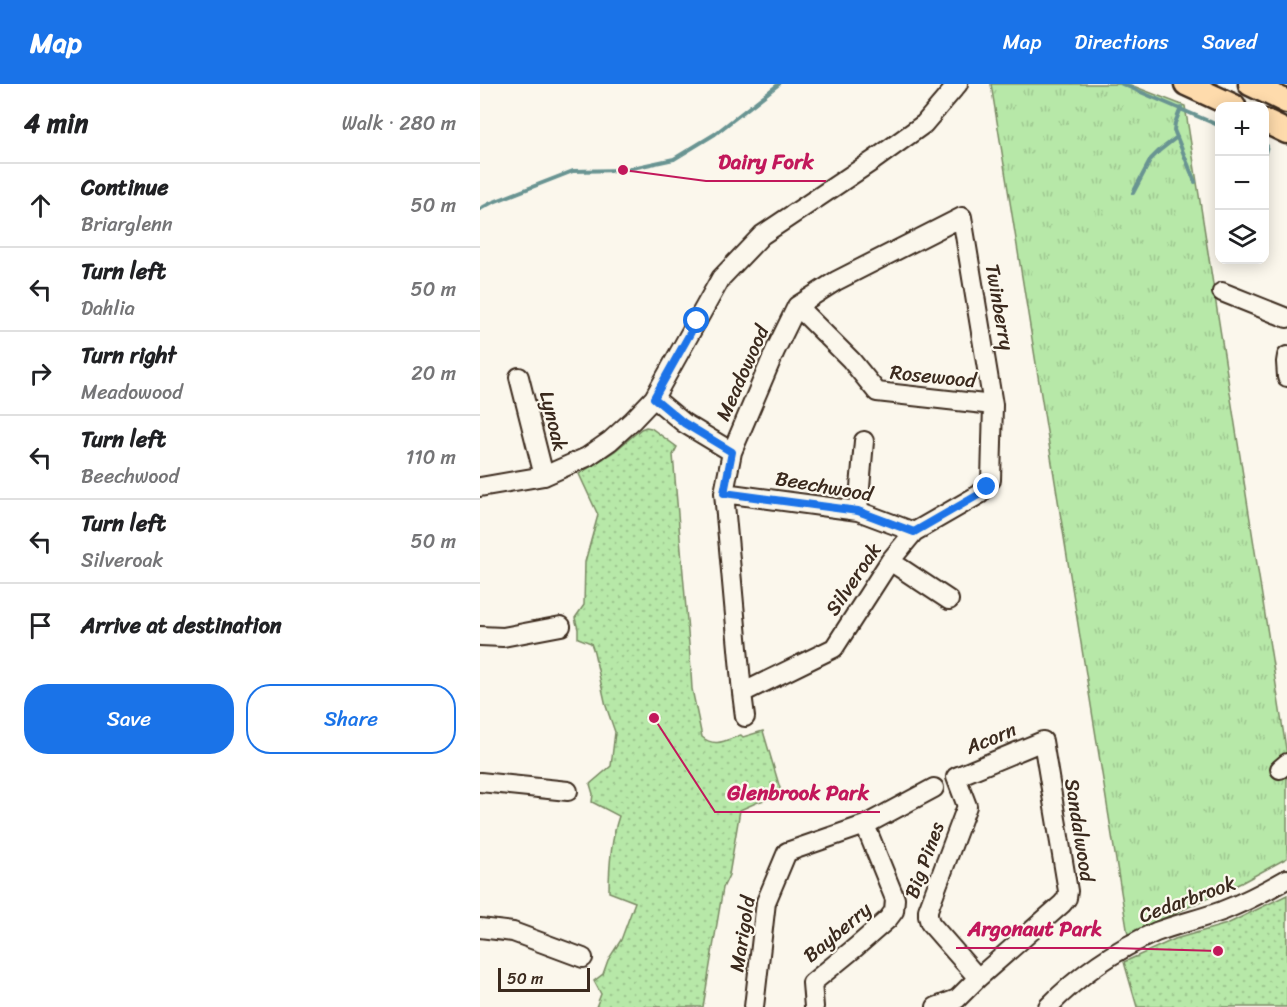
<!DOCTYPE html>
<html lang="en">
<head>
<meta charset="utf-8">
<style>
  body { margin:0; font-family:Sriracha,sans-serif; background:#f2f2f2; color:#202124 }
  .controls { position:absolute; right:18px; top:18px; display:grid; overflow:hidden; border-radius:12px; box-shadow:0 3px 15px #0003 }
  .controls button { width:54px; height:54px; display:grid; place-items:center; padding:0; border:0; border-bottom:2px solid #e0e0e0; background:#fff; color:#202124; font:30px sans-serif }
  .scale { position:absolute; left:18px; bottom:15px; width:92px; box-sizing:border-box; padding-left:6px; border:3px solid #3b2a1e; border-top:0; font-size:16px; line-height:21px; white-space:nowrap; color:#3b2a1e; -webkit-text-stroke:4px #fbf7ec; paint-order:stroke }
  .stop { position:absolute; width:18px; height:18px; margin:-14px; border:4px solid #1a73e8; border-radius:50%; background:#fff }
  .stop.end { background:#1a73e8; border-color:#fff; box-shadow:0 2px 6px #0008 }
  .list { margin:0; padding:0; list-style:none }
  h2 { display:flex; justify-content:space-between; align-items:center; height:78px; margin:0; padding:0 24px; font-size:26px }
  h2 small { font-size:20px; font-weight:400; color:#757577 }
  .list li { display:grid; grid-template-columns:39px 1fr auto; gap:18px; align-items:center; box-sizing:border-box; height:84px; padding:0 24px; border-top:2px solid #e0e0e0 }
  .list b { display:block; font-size:22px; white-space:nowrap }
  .list p { margin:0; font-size:20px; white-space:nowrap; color:#757577 }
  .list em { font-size:20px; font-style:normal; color:#757577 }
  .actions { display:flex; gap:12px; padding:18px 24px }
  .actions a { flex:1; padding:14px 0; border:2px solid #1a73e8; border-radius:24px; text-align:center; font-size:21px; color:#1a73e8 }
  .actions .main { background:#1a73e8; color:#fff }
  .icon { flex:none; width:33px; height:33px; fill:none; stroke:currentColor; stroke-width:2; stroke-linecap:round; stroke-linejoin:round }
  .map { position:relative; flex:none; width:807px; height:923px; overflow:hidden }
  header { display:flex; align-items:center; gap:36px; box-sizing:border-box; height:84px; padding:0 30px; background:#1a73e8; color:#fff }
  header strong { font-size:28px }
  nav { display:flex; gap:33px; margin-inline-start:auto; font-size:21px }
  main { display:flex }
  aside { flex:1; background:#fff }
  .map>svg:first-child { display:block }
  .grass { fill:url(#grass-tufts); stroke:#798963; stroke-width:1.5 }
  .park { fill:url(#park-dots); stroke:#798963; stroke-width:1.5 }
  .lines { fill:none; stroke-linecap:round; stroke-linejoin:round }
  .stream { stroke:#699492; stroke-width:4 }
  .minor-casing { stroke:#3b2a1e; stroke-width:22 }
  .major-casing { stroke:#3b2a1e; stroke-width:27 }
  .minor { stroke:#fbf7ec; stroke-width:18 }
  .major { stroke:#fedbac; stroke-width:22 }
  .route { stroke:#1a73e8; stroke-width:8 }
  .labels { text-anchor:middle; stroke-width:4.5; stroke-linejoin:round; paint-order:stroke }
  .street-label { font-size:20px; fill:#3b2a1e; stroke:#fbf7ec }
  .leader { fill:none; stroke:#c2185b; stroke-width:2 }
  .callout-dot { fill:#c2185b; stroke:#fbf7ec; stroke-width:2 }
  .callout-label { font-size:21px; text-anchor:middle; font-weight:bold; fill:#c2185b; stroke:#fbf7ec; stroke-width:4.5; stroke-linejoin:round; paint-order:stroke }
</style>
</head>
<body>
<header>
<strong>Map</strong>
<nav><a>Map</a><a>Directions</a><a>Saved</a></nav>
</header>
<main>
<aside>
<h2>4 min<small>Walk · 280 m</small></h2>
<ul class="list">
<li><svg class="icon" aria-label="ahead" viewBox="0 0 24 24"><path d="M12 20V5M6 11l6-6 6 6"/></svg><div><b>Continue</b><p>Briarglenn</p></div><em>50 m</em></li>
<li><svg class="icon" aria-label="left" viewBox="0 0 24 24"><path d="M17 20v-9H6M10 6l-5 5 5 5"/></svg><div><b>Turn left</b><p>Dahlia</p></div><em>50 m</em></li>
<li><svg class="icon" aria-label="right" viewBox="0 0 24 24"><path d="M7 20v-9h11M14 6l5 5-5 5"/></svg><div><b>Turn right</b><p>Meadowood</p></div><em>20 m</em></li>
<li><svg class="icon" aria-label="left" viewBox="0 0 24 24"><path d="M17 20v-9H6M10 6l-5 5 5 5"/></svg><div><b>Turn left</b><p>Beechwood</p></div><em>110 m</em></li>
<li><svg class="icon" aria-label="left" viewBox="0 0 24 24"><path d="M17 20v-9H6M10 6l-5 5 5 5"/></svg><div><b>Turn left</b><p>Silveroak</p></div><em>50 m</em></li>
<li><svg class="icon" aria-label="arrive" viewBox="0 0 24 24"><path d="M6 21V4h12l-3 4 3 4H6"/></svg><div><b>Arrive at destination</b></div></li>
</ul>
<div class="actions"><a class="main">Save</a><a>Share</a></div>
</aside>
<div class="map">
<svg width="807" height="923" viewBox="0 0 807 923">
  <defs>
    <pattern id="grass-tufts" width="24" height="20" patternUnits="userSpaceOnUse" patternTransform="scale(1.5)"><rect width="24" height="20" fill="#b7e8a8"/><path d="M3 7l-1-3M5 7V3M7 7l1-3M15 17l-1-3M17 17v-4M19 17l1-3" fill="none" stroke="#9ec790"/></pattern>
    <pattern id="park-dots" width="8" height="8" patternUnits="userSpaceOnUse" patternTransform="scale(1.5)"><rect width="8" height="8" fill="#b7e8a8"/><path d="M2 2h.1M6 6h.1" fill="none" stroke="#9ec790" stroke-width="1.8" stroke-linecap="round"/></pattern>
  </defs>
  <rect width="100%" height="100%" fill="#fbf7ec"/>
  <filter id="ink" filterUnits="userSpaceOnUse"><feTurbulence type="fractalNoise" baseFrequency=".0167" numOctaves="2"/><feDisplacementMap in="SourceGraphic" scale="12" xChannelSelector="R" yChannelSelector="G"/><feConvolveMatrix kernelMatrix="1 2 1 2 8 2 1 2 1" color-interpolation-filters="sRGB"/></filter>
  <g filter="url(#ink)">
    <path class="grass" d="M 511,0 L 648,0 L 705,22 L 807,671 L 807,774 L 761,799 L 648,851 Z"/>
    <path class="park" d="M 166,343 L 171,344 L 197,363 L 193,371 L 210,572 L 212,605 L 222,653 C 235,664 246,656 261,651 L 263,653 L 283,647 L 302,711 L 278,718 L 260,726 L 249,791 L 243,804 L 223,923 L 116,923 L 121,910 L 114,897 L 123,890 L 128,876 L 141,856 L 155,818 L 129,808 C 129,782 131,756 139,732 L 112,718 L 113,710 L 110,700 L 131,682 L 135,648 L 126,622 L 114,568 L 111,559 L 98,554 L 98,545 L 95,534 L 104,521 L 105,478 L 118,431 L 99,390 L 135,367 L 161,345 Z
      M 807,811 L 807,923 L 657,923 L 644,878 L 695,855 L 747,840 Z"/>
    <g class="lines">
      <path class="stream" d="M 642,0 L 740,42
        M 701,24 L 695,39 L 694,46 L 715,98
        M 784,61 L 787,62 L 784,72
        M 653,109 L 671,75 L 679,67 L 697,53
        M 0,125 L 11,119 L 93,87 L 143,86 L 194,75 L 235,50 L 299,0"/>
      <defs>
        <path id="minor" d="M 742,208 L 807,234
          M 317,222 L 371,276 L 397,308 L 513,321
          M 807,272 L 806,278 L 807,293
          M 39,293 L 64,392
          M 174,314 L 204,339 L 252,368
          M 0,403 L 64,392 L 107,373 L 130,357 L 153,336 L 174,314 L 241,194 L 282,151 L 394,76 L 444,40 L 478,0
          M 244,409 L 378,427 L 434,448
          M 378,427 L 384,357
          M 410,477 L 469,516
          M 0,552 L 23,553 L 81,542
          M 262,609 L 354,564 L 410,477 L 434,448 L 500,410 L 511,396 L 513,321 L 482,133 L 356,197 L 317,222 L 295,267 L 252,368 L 244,409 L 262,609 L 265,633
          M 800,685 L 807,679
          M 0,698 L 88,707
          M 0,844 L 33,848 L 103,874
          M 274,923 L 286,818 L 307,768 L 385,741 L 454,704
          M 334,923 L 332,899 L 376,863 L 408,835 L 414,827 L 415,815 L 385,741
          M 456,923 L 477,915 L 498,894 L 582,820 L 587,814 L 588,807 L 563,657 L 476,693 L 487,722 L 448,826 L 448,832 L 450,839 L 498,894
          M 568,923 C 599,891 635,866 676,848 C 697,840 720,835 742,827 C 765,818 786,807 807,795"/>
        <path id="major" d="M 706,0 L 754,22
          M 770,0 L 807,18
          M 784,37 L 807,48"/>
      </defs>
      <use href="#minor" class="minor-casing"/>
      <use href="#major" class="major-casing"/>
      <use href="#minor" class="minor"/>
      <use href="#major" class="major"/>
    </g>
  </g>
  <g class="lines" filter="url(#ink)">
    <path class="route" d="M 217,237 L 174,314 L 204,339 L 252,368 L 244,409 L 378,427 L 434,448 L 500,410 L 507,403"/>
  </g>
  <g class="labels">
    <g class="street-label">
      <text transform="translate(520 223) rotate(80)" y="7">Twinberry</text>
      <text transform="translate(262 289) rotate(-66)" y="7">Meadowood</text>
      <text transform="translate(453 292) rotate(6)" y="7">Rosewood</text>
      <text transform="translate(74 337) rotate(76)" y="7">Lynoak</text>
      <text transform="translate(344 402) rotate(10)" y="7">Beechwood</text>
      <text transform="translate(373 495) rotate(-56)" y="7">Silveroak</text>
      <text transform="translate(511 654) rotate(-22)" y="7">Acorn</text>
      <text transform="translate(600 746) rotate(81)" y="7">Sandalwood</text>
      <text transform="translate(444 776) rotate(-70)" y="7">Big Pines</text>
      <text transform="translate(707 815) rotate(-20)" y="7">Cedarbrook</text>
      <text transform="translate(357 848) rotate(-40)" y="7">Bayberry</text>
      <text transform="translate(262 850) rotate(-81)" y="7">Marigold</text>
    </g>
  </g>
  <path class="leader" d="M143 86L226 97H346M174 634L235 728H400M738 867L634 864H476"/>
  <g class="callout-dot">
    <circle cx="143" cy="86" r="6"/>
    <circle cx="174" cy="634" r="6"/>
    <circle cx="738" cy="867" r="6"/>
  </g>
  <g class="callout-label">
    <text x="286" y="85">Dairy Fork</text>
    <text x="318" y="716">Glenbrook Park</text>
    <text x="555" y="852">Argonaut Park</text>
  </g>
</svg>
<div class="controls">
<button>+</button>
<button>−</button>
<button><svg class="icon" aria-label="layers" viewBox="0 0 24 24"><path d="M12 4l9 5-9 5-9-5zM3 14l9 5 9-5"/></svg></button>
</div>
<div class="scale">50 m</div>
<div class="stop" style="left:217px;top:237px"></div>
<div class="stop end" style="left:507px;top:403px"></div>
</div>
</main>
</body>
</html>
